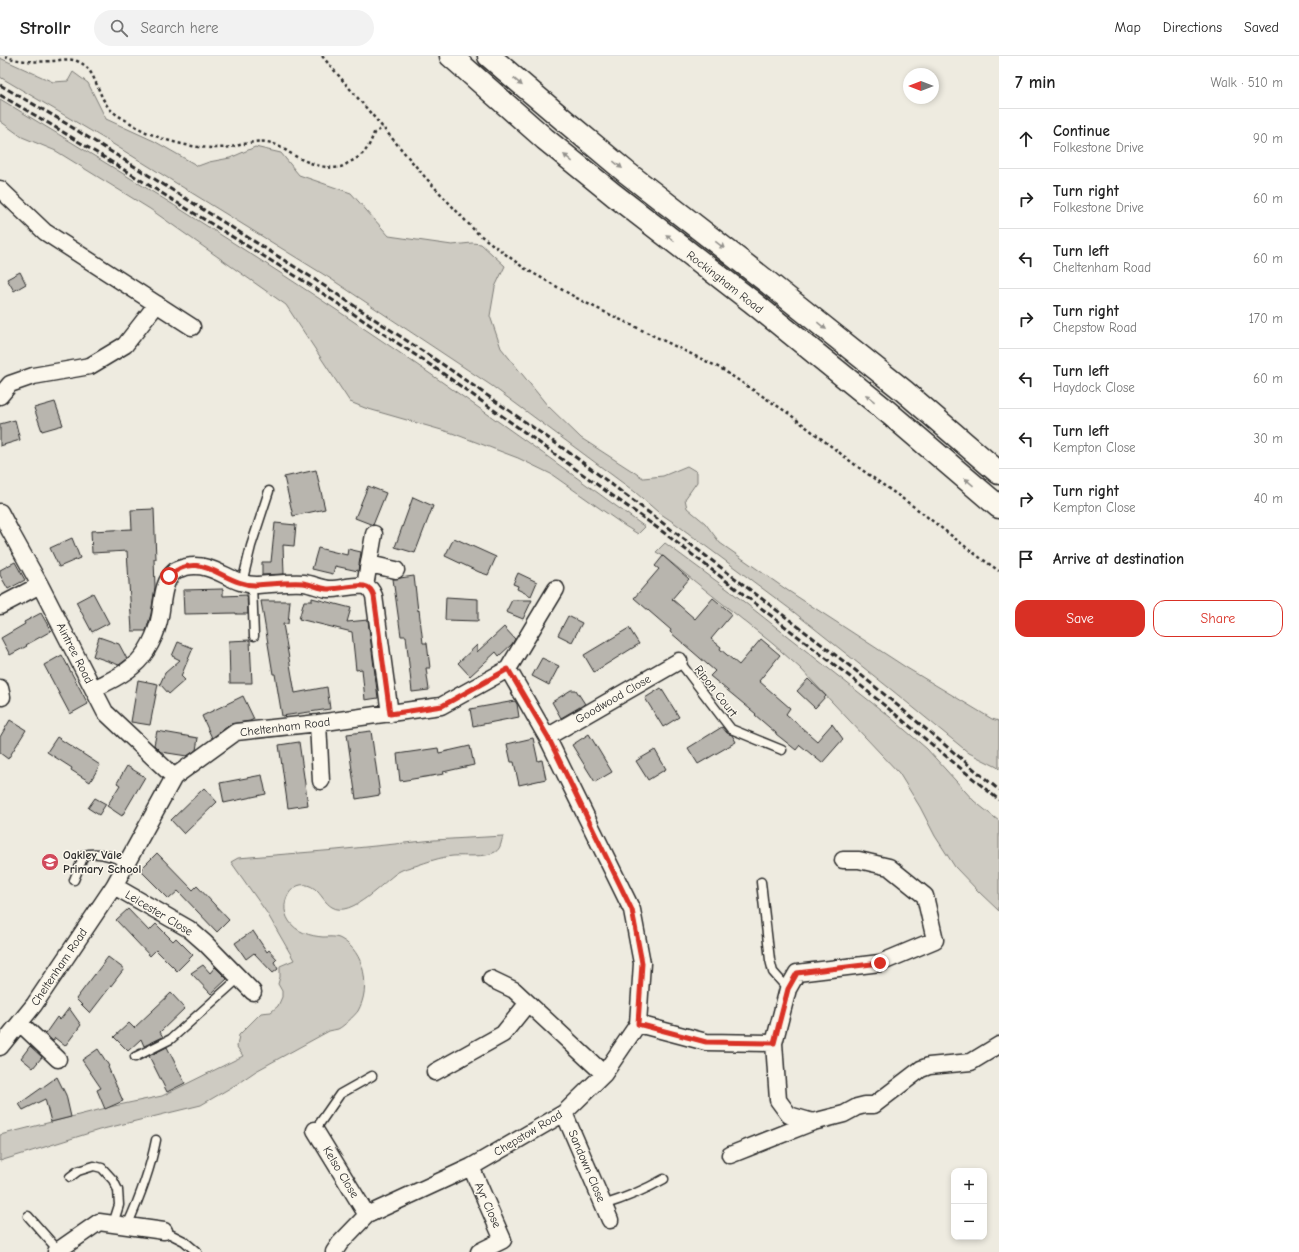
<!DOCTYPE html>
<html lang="en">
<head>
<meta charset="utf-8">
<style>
  body { margin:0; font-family:"Comic Neue",sans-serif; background:#f2f2f2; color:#222 }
  .controls { position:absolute; right:12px; bottom:12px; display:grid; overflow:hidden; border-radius:8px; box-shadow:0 2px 6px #0003 }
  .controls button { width:36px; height:36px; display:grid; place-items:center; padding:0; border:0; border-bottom:1px solid #e0e0e0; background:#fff; color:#222; font:20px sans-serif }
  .compass { position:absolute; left:903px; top:12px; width:36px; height:36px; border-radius:50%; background:#fff; box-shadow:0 2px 6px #0003; rotate:270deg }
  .stop { position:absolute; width:12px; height:12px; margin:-9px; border:3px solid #d93025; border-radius:50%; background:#fff }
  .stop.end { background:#d93025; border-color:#fff; box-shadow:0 1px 4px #0008 }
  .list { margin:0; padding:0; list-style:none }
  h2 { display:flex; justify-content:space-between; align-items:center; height:52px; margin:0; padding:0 16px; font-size:17px }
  h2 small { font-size:13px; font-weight:400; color:#767676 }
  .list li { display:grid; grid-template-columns:26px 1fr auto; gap:12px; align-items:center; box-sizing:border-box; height:60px; padding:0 16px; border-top:1px solid #e0e0e0 }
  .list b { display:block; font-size:15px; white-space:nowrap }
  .list p { margin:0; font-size:13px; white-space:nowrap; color:#767676 }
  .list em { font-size:13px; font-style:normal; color:#767676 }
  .actions { display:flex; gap:8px; padding:12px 16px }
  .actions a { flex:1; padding:9px 0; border:1px solid #d93025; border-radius:12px; text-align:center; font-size:14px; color:#d93025 }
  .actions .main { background:#d93025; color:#fff }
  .icon { flex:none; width:22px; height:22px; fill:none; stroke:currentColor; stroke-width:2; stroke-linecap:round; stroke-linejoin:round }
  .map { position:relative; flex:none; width:999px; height:1196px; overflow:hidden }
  header { display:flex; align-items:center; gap:24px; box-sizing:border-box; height:56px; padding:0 20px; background:#fff; border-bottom:1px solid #e0e0e0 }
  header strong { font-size:19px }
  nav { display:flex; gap:22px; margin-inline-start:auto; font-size:14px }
  .search { width:280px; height:36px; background:#f2f2f2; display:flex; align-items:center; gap:10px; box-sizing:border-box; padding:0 14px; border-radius:22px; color:#767676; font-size:15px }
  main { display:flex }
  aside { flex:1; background:#fff }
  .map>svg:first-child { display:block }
  .green { fill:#cecbc2; stroke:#7c7b76 }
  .building { fill:#b8b5ae; stroke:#2b2b2b }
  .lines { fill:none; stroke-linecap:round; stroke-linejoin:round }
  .service-casing { stroke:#2b2b2b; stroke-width:11 }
  .minor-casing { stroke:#2b2b2b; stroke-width:19 }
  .trunk-casing { stroke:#2b2b2b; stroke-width:25 }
  .path { stroke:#2b2b2b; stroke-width:2.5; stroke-dasharray:3 3; stroke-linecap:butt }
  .service { stroke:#fbf7ec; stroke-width:8 }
  .minor { stroke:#fbf7ec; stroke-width:16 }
  .trunk { stroke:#fbf7ec; stroke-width:22 }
  .rail { stroke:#2b2b2b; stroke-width:3; stroke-dasharray:6 3; stroke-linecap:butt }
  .oneway { fill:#93918c }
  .route { stroke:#d93025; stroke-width:5 }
  .labels { text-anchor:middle; stroke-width:3; stroke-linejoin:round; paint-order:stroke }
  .street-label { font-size:12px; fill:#2b2b2b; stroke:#fbf7ec }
  .poi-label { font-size:12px; font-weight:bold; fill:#2b2b2b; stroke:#fbf7ec; text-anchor:start }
</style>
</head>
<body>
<header>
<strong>Strollr</strong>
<div class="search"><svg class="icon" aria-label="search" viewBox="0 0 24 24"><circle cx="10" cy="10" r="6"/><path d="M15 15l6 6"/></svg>Search here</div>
<nav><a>Map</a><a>Directions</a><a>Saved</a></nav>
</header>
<main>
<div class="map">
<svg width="999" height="1196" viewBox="0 0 999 1196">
  <rect width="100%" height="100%" fill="#eeebe0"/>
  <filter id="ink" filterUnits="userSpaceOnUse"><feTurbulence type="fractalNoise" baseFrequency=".025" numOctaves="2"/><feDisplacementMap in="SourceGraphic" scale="8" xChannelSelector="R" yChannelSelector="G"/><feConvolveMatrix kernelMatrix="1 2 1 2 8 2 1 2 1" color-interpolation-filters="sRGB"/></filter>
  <g filter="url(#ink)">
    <path class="green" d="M 0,2 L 53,26 L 68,25 L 73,16 L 88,27 L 106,63 L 154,85 L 198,110 L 209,106 L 230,102 L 255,91 L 281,97 L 299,119 L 351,137 L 389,180 L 452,189 L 472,187 L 481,188 L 505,210 L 495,231 L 490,260 L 501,292 L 547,349 L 581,382 L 643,422 L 663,420 L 687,410 L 697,416 L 697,426 L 685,443 L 687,452 L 705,467 L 720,487 L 787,534 L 907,612 L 992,663 L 999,665 L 999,713 L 997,711 L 969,697 L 893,635 L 790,553 L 676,468 L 658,456 L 635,436 L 492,330 L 331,223 L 108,85 L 0,21 Z
      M 0,43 C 78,90 156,137 232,186 C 373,275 510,373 645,471 L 638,478 L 625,470 L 551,418 L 518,402 L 452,377 L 365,352 L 350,346 L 286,249 L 150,153 L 56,95 L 22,81 L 0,65 Z
      M 665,487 L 734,538 L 890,661 L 927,693 L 974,745 L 999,765 L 999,855 L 979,836 L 955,811 L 935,780 L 920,751 L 899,717 L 800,612 L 773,588 L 663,500 L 656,496 Z
      M 503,780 C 501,786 501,793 495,796 C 485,802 465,799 453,800 C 441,801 427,806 415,810 C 410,811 403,813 398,816 C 384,825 351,863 332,851 C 325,847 321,838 315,833 C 296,818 276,845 289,865 C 296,876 310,880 323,881 C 329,881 336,880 341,883 C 365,896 371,932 358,955 C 355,959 343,971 338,973 C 335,974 332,974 329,975 L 256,1015 L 237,1028 L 201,1049 L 99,1074 L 0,1105 L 0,1079 L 114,1050 L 162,1040 L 243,1000 L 237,991 L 239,979 L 261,957 L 271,956 L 278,950 L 282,941 L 282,935 L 278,928 L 280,921 L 280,910 L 294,904 L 267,857 L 231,806 L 238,802 L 336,794 L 434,784 Z"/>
    <path class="building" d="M 20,216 L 26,228 L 14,235 L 7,223 Z
      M 55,346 L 63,369 L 42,375 L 34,352 Z
      M 15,364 L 20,384 L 0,390 L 0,368 Z
      M 316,414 L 325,453 L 293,460 L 284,421 Z
      M 368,430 L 386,437 L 373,469 L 355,462 Z
      M 413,441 L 433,450 L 415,497 L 395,491 Z
      M 154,453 L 156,503 L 154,503 L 155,531 L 151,558 L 146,575 L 132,575 L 127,495 L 92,497 L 91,475 L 132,473 L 131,454 Z
      M 275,467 L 296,469 L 294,490 L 283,489 L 284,518 L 262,519 L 262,506 L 271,506 Z
      M 72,482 L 80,502 L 59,511 L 50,492 Z
      M 454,482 L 496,501 L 488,519 L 479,516 L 445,500 Z
      M 318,492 L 347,499 L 348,493 L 361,496 L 358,515 L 335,510 L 333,518 L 312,513 Z
      M 663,500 L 689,523 L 672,543 L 695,563 L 713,542 L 732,558 L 711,583 L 721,591 L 720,593 L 739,609 L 761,583 L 780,599 L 759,625 L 790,652 L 786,658 L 817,685 L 832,668 L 843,683 L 822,707 L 800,689 L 796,694 L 776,678 L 776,677 L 755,659 L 756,658 L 710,620 L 715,615 L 670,576 L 671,574 L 634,542 L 659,513 L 655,510 Z
      M 15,506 L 25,524 L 8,533 L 0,519 L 0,514 Z
      M 518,517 L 537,526 L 531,540 L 517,533 L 518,530 L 513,528 Z
      M 414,520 L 418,555 L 419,554 L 423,587 L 427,587 L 430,612 L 426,612 L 429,634 L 412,636 L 406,580 L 401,580 L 393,523 Z
      M 223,533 L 223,540 L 247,539 L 248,558 L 236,558 L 236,557 L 184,558 L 183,534 Z
      M 93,537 L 109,567 L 92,576 L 76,546 Z
      M 446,541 L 478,543 L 478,565 L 445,564 Z
      M 312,542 L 351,552 L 347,566 L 368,564 L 378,642 L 365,644 L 362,613 L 356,614 L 352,576 L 299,563 L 304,545 L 312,545 Z
      M 512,544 L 532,544 L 523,563 L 506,556 Z
      M 261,545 L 290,545 L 288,568 L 283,568 L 295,637 L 327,631 L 330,653 L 282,660 L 275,618 L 273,618 Z
      M 41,557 L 51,575 L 26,589 L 27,590 L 10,599 L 1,582 L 25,568 L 24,566 Z
      M 568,560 L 582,567 L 572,586 L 558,579 Z
      M 504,571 L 515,583 L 512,588 L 499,600 L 496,596 L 470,620 L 458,607 L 477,589 L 477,596 Z
      M 629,572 L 639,588 L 594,616 L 584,599 Z
      M 99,581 L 119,588 L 127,603 L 119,609 L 93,600 Z
      M 250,584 L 252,627 L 230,627 L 229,585 Z
      M 178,586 L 193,592 L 181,620 L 185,624 L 169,638 L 160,628 L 165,617 L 180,604 L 172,600 Z
      M 62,599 L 88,648 L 70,658 L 44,609 Z
      M 542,602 L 559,610 L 549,629 L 532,620 Z
      M 808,623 L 826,640 L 815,652 L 797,635 Z
      M 138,624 L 158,628 L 150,669 L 131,666 Z
      M 661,632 L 679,661 L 663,671 L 645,642 Z
      M 571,634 L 576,634 L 585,648 L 561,662 L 552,646 Z
      M 243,640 L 254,663 L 250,665 L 231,668 L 212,682 L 202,660 Z
      M 515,645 L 517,648 L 519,661 L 473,670 L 470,653 Z
      M 10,664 L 26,674 L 8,703 L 0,697 L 0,681 Z
      M 722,671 L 727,677 L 732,679 L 736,686 L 698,708 L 688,692 Z
      M 157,675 L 198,682 L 196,694 L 187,700 L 161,696 L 154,689 Z
      M 371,675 L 380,739 L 356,743 L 347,678 Z
      M 589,678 L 612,716 L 595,726 L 572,689 Z
      M 57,681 L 100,709 L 90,726 L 71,714 L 72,712 L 47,696 Z
      M 533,682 L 538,705 L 542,704 L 546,723 L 519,729 L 514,706 L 511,706 L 507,688 Z
      M 299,686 L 308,749 L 288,752 L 279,689 Z
      M 470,690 L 474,709 L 443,716 L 444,718 L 400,725 L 397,698 L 438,692 L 439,697 Z
      M 655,694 L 666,713 L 648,724 L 636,705 Z
      M 127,710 L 145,721 L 122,760 L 107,750 L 120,729 L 117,727 Z
      M 262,719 L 266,738 L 224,747 L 220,727 Z
      M 204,732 L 217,746 L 184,778 L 171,764 Z
      M 95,742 L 106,748 L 99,759 L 88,752 Z
      M 157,797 L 193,834 L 197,830 L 229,864 L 217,876 L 178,835 L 169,843 L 140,814 Z
      M 128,853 L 149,875 L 156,868 L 173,885 L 176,882 L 193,899 L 177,915 L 156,894 L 150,900 L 116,864 Z
      M 253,875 L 267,896 L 269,894 L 277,903 L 274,906 L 278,913 L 273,917 L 254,897 L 246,903 L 235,887 Z
      M 108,901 L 124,913 L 90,957 L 76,943 Z
      M 203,909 L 210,917 L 215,911 L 227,923 L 211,938 L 191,917 Z
      M 171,937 L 185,952 L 160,976 L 163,981 L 144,990 L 141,983 L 128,995 L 114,981 L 129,967 L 134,972 Z
      M 69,952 L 81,969 L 65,990 L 55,982 L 53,985 L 45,978 L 57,961 L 60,964 Z
      M 30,990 L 42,1001 L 33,1012 L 21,1002 Z
      M 167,991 L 185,1027 L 167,1036 L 149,1000 Z
      M 98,993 L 109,1010 L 108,1011 L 123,1045 L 105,1053 L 97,1034 L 101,1032 L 82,1004 Z
      M 57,1021 L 66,1039 L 71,1061 L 51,1066 L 45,1043 L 23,1054 L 19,1048 Z"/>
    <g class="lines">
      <defs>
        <path id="service" d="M 242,527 L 251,490 L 269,435
          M 252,529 L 254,580
          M 679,605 L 731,673 L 782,694
          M 74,824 L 84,799 C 100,795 112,801 127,806
          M 761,826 L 770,904 L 773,916 L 788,933
          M 135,1001 L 171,983 L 239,922
          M 315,1074 L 340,1038 L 372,1020
          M 70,1121 L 78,1115 L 94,1110 L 102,1112 L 113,1124 L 118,1134 L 119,1149 L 113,1168
          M 603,1149 C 626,1142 643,1135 664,1123
          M 28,1160 L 58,1194
          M 127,1170 C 140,1141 150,1115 156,1084
          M 164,1175 L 184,1185 L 197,1196"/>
        <path id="minor" d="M 0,133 L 45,176 L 192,271
          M 0,340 L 10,328 L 33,320 L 90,310 L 125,289 L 157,248
          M 0,456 L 10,475 L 40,529 L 105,656 L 174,721
          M 369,508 L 396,514
          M 365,530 L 374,478
          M 0,550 L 40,529
          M 0,632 L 2,641
          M 94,633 C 107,626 122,620 133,610 C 147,599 157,577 160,560 C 163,545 162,526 175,515 C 178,513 182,512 186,511 C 215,505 231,530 258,529 C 274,528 289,526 304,527 C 312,528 320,532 328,533 C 339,534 353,528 364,530 C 370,531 372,535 374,540 L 390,658
          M 318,667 L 321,725
          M 547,681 L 679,605
          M 114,830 L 189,873 L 205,887 L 253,936
          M 491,923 L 514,934 L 604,1018
          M 20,967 L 58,1003
          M 638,968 L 706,986 L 774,987 L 778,1044 L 789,1059 L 813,1066 L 844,1058 L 857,1051 L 865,1049 L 874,1049 L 921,1013 L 929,1010 L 971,1006 L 999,989
          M 774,987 L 788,933 L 797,917 L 880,907 L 935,884 L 925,840 L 889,811 L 859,804 L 843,804
          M 0,991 L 34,949 L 114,830 L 174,721 L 236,676 L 318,667 L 441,650 L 508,613 L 556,533
          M 435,1016 L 503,978 L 527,948
          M 564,1057 L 610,1164
          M 315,1074 L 367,1159
          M 730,1099 L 813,1066
          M 471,1111 L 503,1184 L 479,1196
          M 56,1196 L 99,1166 L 164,1175
          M 334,1196 L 340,1187 L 367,1159 L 471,1111 L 564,1057 L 604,1018 L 638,968 L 642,907 L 632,854 L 547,681 L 508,613"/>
        <path id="trunk" d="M 451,0 L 545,83 L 614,139 L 751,245 L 889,357 L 999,451
          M 489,0 L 565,65 L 626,116 L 765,224 L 904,335 L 999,417"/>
      </defs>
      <use href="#service" class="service-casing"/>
      <use href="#minor" class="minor-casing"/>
      <use href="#trunk" class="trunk-casing"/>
      <path class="path" d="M 5,0 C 17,6 39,6 53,5 C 61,4 69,2 77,5 C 98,13 96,41 112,55 C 119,61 128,65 135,70 C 162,86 200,95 231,91 C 242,89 255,84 267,86 C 279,88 288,97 299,102 C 308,107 329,114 340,111 C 342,111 345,109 348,107 C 364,99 368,94 374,77 L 383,72
        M 322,0 L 425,121 L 476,176 L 524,212 L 582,245 L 720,312 L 788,357 L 858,411 L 917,453 L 975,498 L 999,515"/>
      <use href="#service" class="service"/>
      <use href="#minor" class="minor"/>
      <use href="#trunk" class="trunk"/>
      <path class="rail" d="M 0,29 L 54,60 L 311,221 L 445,310 L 574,400 L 668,471 L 855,614 L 999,734
        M 0,39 L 50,68 L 307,227 L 441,316 L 663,476 L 849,620 L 999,744"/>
    </g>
    <defs><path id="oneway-solid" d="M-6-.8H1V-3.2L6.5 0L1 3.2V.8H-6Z"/></defs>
    <g class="oneway">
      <use href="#oneway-solid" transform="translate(518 26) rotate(41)"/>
      <use href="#oneway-solid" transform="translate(568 102) rotate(-141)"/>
      <use href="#oneway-solid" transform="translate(618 109) rotate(39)"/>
      <use href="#oneway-solid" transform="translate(670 182) rotate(-142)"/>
      <use href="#oneway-solid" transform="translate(720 189) rotate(38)"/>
      <use href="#oneway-solid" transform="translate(822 270) rotate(39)"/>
      <use href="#oneway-solid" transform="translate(870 342) rotate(-141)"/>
      <use href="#oneway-solid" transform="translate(969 426) rotate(-139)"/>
    </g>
  </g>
  <g class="lines" filter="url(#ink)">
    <path class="route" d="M 169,520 C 201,491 225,531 257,529 C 273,528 288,526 303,527 C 311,528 319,532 327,533 C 339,534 353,528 364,530 C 370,531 372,535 374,540 L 390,658 L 442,650 L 508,613 L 548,681 L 632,854 L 642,907 L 638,968 L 706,986 L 774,987 L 788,933 L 797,917 L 880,907"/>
  </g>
  <defs>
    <symbol id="school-disc" viewBox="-11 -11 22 22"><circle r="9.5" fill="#d1495b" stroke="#fbf7ec"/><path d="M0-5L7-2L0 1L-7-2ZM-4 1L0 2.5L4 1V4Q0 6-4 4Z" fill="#fff"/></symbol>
  </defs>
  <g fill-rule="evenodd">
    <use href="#school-disc" x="40" y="796" width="20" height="20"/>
  </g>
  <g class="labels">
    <g class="street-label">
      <text transform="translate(725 226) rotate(38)" y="4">Rockingham Road</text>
      <text transform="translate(75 597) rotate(63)" y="4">Aintree Road</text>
      <text transform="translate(716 635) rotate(52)" y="4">Ripon Court</text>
      <text transform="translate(613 643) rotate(-30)" y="4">Goodwood Close</text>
      <text transform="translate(285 671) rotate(-7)" y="4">Cheltenham Road</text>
      <text transform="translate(159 857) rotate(31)" y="4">Leicester Close</text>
      <text transform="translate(59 911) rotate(-56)" y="4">Cheltenham Road</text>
      <text transform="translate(528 1077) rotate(-31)" y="4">Chepstow Road</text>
      <text transform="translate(587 1110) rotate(67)" y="4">Sandown Close</text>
      <text transform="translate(341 1116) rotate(59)" y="4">Kelso Close</text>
      <text transform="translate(488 1149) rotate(66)" y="4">Ayr Close</text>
    </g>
    <g class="poi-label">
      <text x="63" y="803">Oakley Vale<tspan x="63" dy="14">Primary School</tspan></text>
    </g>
  </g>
</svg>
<div class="controls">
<button>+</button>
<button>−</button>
</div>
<svg class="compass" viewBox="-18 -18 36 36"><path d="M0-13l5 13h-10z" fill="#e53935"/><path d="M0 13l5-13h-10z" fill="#767676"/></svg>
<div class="stop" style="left:169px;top:520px"></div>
<div class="stop end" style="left:880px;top:907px"></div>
</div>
<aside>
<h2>7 min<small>Walk · 510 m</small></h2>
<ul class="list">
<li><svg class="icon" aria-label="ahead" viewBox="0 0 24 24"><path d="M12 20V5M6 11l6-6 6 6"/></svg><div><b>Continue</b><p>Folkestone Drive</p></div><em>90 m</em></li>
<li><svg class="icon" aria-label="right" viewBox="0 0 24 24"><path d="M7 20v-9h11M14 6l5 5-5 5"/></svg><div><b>Turn right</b><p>Folkestone Drive</p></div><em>60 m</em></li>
<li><svg class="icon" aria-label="left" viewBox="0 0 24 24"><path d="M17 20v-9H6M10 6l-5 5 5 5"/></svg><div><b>Turn left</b><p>Cheltenham Road</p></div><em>60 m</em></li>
<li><svg class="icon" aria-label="right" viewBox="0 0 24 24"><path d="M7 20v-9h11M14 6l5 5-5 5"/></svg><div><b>Turn right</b><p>Chepstow Road</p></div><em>170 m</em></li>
<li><svg class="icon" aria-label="left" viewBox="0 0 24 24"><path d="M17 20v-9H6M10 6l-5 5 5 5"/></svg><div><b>Turn left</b><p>Haydock Close</p></div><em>60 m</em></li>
<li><svg class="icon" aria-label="left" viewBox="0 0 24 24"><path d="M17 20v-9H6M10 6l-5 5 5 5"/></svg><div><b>Turn left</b><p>Kempton Close</p></div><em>30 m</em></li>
<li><svg class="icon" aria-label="right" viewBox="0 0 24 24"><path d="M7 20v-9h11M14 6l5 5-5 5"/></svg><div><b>Turn right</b><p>Kempton Close</p></div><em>40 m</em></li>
<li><svg class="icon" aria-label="arrive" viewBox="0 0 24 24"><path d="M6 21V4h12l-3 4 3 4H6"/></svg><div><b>Arrive at destination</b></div></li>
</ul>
<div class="actions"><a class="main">Save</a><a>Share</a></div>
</aside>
</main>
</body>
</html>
